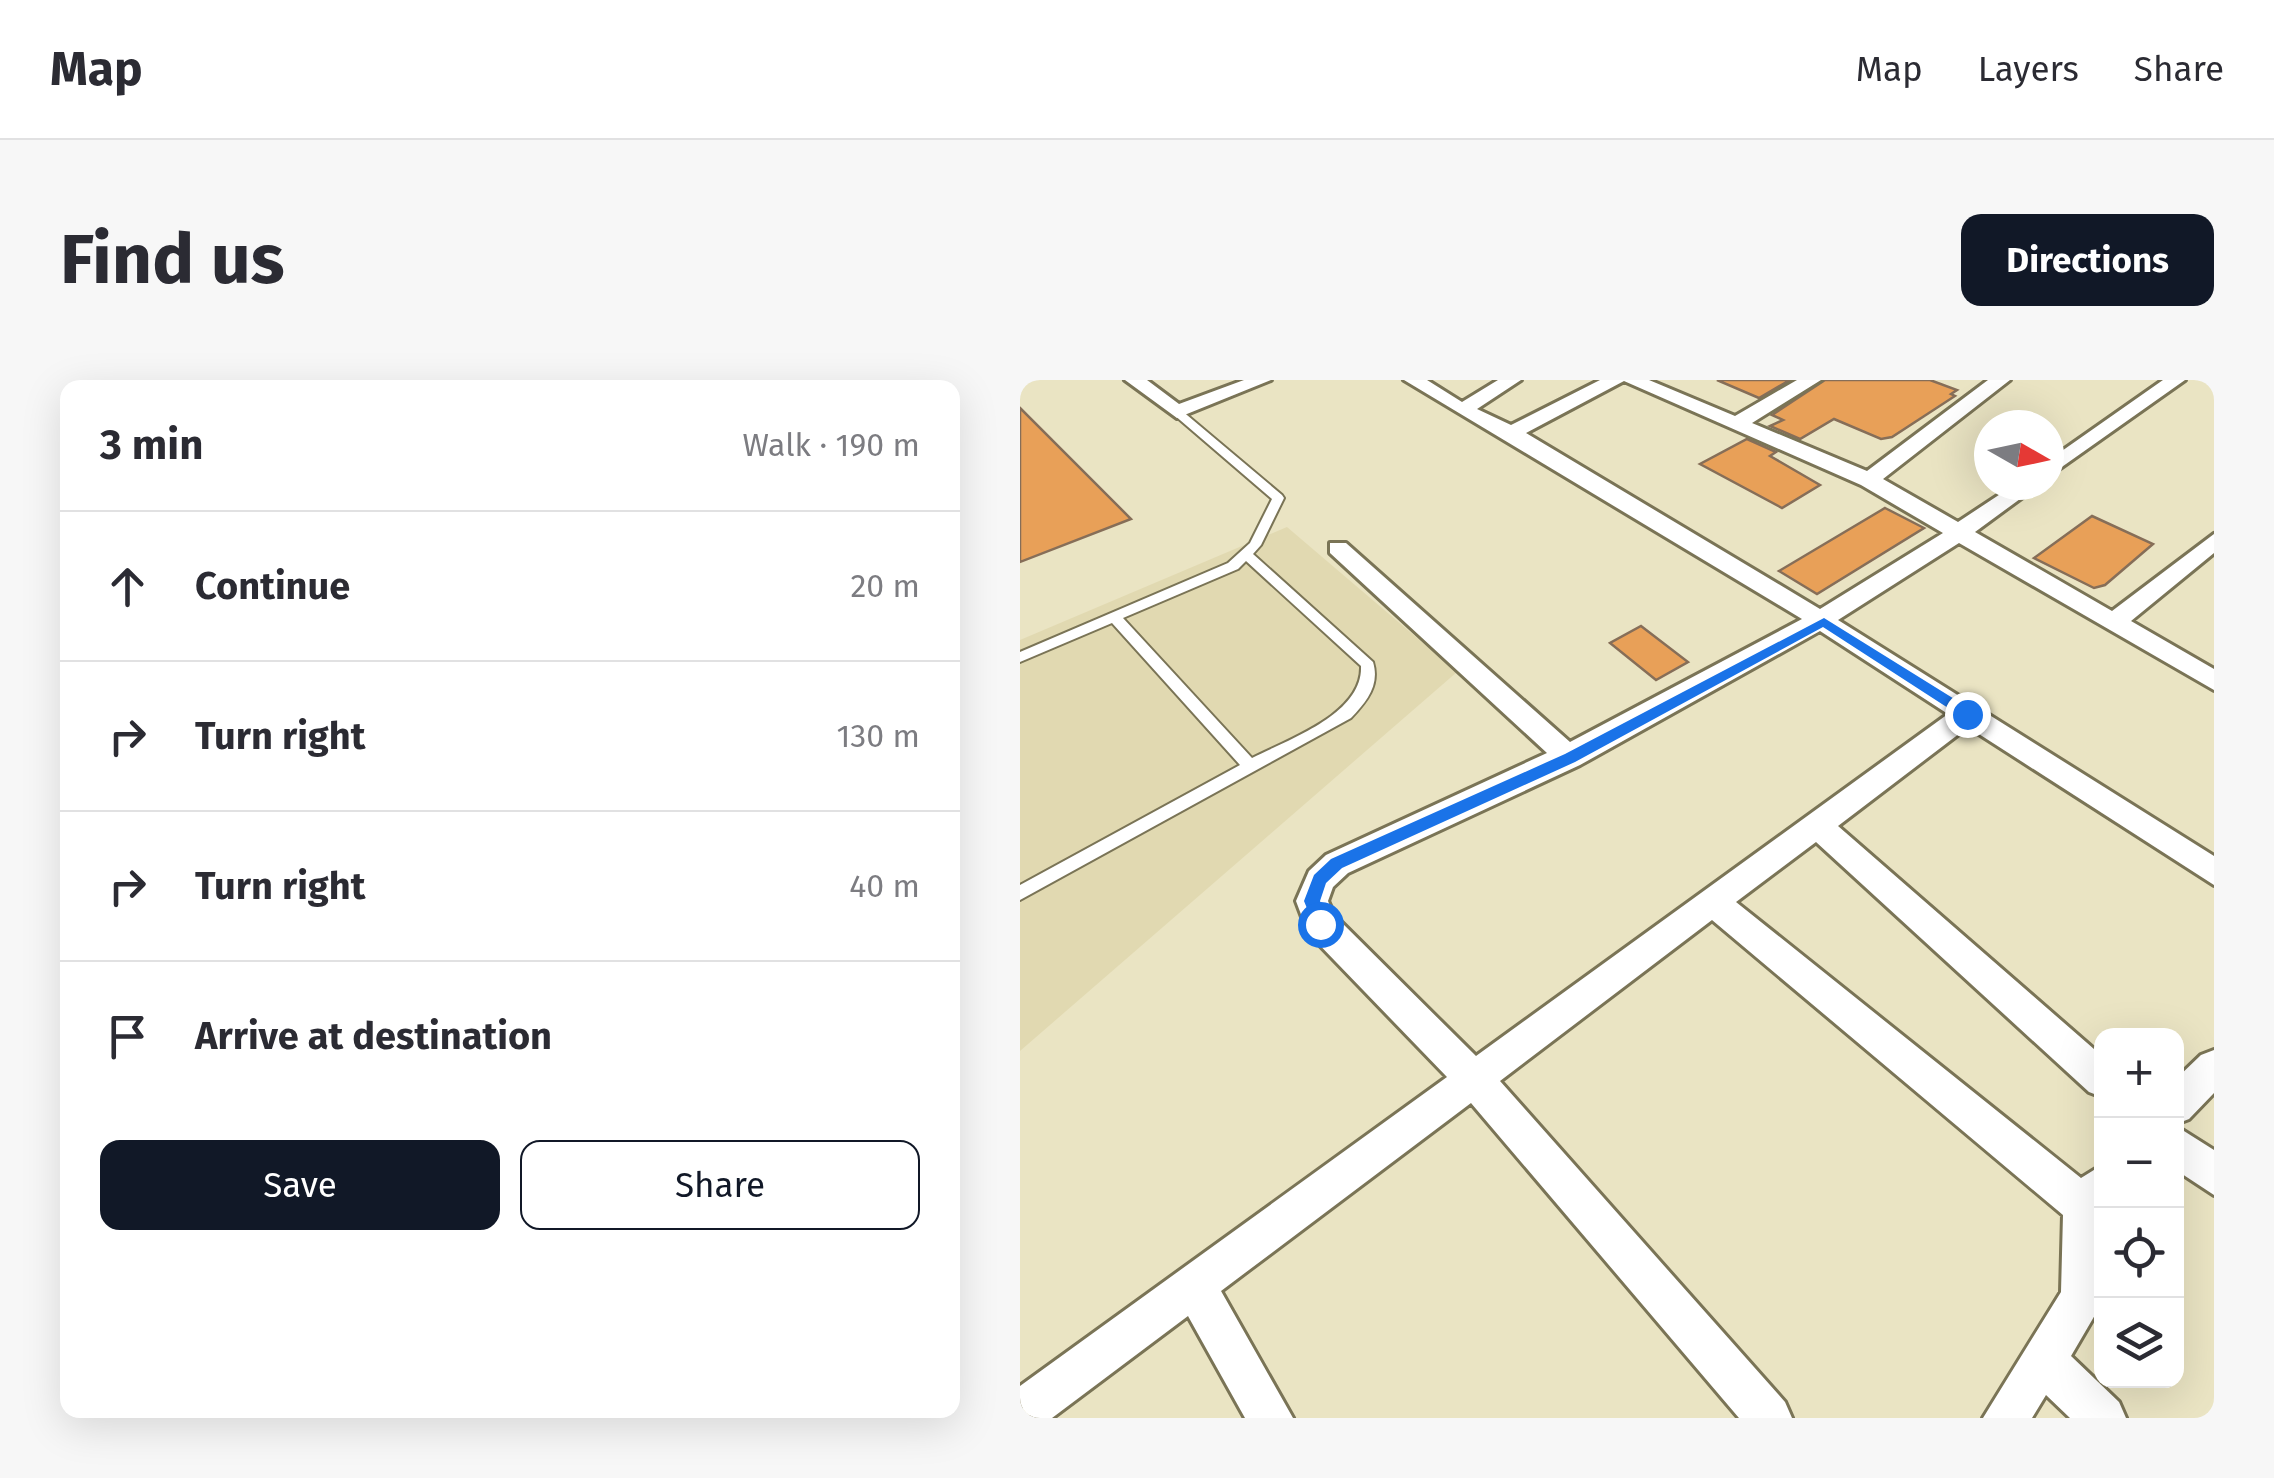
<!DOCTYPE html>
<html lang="en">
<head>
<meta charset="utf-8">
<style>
  body { margin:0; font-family:"Fira Sans",sans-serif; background:#f7f7f7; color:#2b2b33 }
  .controls { position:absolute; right:30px; bottom:30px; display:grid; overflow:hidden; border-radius:20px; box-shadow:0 10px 40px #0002 }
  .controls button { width:90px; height:90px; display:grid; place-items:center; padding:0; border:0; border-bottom:2px solid #e1e1e2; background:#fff; color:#2b2b33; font:50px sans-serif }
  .compass { position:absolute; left:954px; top:30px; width:90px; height:90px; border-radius:50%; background:#fff; box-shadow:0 10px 40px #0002; rotate:99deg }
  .stop { position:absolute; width:30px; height:30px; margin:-22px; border:8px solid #1a73e8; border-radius:50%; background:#fff }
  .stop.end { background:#1a73e8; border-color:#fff; box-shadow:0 2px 10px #0008 }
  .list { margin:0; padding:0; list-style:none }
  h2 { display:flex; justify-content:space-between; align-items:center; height:130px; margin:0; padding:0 40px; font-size:42px }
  h2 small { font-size:32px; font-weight:400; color:#7c7c81 }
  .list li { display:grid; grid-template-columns:65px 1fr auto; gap:30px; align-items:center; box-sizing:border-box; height:150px; padding:0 40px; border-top:2px solid #e1e1e2 }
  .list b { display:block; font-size:38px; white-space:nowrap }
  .list em { font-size:32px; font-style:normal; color:#7c7c81 }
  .actions { display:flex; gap:20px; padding:30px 40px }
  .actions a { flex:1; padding:22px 0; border:2px solid #111827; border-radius:20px; text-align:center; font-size:35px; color:#111827 }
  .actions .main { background:#111827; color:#fff }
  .icon { flex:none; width:55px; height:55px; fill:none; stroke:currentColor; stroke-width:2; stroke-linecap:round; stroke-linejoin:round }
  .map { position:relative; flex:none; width:1194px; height:1038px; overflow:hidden; border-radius:20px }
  header { display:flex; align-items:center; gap:60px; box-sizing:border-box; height:140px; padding:0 50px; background:#fff; border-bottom:2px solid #e1e1e2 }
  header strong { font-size:48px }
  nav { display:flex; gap:55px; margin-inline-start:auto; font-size:35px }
  .intro { display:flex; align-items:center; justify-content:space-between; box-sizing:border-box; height:240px; padding:0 60px }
  h1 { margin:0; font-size:70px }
  .button { padding:25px 45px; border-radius:20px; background:#111827; color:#fff; font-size:35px; font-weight:700 }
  main { display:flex; gap:60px; padding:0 60px }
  aside { flex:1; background:#fff; border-radius:20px; box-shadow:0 10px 40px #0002 }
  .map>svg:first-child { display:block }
  .built { fill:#e1d9b1 }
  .building { fill:#e8a058; stroke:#866e58; stroke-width:2.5 }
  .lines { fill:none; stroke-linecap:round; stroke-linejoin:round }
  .lane-casing { stroke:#7a7456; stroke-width:4 }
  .street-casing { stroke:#7a7456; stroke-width:6 }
  .lane { fill:#fff; fill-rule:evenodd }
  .street { fill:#fff; fill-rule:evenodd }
  .route { fill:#1a73e8 }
</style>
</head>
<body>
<header>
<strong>Map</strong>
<nav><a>Map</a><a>Layers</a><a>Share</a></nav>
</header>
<div class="intro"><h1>Find us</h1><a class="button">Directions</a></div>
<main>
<aside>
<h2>3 min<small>Walk · 190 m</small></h2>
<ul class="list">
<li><svg class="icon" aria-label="ahead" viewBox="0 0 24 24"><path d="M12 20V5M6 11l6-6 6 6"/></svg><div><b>Continue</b></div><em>20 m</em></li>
<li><svg class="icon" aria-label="right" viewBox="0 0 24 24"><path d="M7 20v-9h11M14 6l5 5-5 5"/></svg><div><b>Turn right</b></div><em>130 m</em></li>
<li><svg class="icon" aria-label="right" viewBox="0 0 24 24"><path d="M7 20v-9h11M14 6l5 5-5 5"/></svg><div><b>Turn right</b></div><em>40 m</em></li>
<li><svg class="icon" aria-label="arrive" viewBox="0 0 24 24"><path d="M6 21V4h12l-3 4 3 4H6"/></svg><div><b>Arrive at destination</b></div></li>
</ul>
<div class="actions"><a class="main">Save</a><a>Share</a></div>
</aside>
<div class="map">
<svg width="1194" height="1038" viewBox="0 0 1194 1038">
  <rect width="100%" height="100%" fill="#eae4c3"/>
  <path class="built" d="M 267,147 L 437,292 L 0,671 L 0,260 Z"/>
  <path class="building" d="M 697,0 L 770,0 L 739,18 Z
    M 805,0 L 910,0 L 937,10 L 931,14 L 935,16 L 872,57 L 861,59 L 814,39 L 780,59 L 750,46 L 763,40 L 752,35 Z
    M 0,28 L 111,139 L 0,182 Z
    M 727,59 L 756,72 L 750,76 L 800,105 L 762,128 L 680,84 Z
    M 865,128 L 904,148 L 797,214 L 759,191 Z
    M 1072,136 L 1133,164 L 1085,205 L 1074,208 L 1014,178 Z
    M 621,246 L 668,282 L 636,300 L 590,263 Z"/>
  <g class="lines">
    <defs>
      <path id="lane" d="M 153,30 L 161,30 L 262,115 L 264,118 L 241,165 L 233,174 L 353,282 C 360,305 347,321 331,338 L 0,520 L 0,505 L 220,385 L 92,243 L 0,282 L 0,272 L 208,183 L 230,163 L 252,119 L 153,34 ZM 226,181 L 341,286 C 343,334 269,359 232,378 L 103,238 L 218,189 Z"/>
      <path id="street" d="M 105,0 L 127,0 L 159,24 L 224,0 L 251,0 L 157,38 Z
        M 384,0 L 407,0 L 442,22 L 478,0 L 501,0 L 457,29 L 491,45 L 580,0 L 629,0 L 715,36 L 777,0 L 801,0 L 732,43 L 847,91 L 968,0 L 990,0 L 863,99 L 938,142 L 994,105 L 1019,105 L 955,152 L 1092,231 L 1194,154 L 1194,173 L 1111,241 L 1194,289 L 1194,310 L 939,163 L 818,240 L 1194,476 L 1194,505 L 948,347 L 818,446 L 1082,676 L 1082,717 L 1069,712 L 796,462 L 716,522 L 1061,798 L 1082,785 L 1082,923 L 1051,976 L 1099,1022 L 1106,1038 L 1050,1038 L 1026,1015 L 1012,1038 L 963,1038 L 1041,912 L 1043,835 L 692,540 L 480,701 L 765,1022 L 772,1038 L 719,1038 L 451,723 L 201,911 L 273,1038 L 225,1038 L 168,936 L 32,1038 L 0,1038 L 0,1006 L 427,697 L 288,553 L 276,521 L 289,491 L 306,475 L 527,373 L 310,173 L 310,163 L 326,163 L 550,362 L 782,239 ZM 604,1 L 841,105 L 923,153 L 800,229 L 506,53 ZM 800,251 L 928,334 L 456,676 L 314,535 L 308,521 L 313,507 L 328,493 L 560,385 Z
        M 1143,0 L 1165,0 L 1029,96 L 1029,80 Z
        M 1194,670 L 1194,713 L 1169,739 L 1156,744 L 1156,699 L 1181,675 Z
        M 1156,746 L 1194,770 L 1194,815 L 1156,790 Z"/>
    </defs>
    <use href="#lane" class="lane-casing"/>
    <use href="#street" class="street-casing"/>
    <use href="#lane" class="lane"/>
    <use href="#street" class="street"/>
  </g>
  <path class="route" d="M 804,238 L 952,330 L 952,337 L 942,337 L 803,247 L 555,382 L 322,488 L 306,503 L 300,521 L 309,544 L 306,548 L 295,548 L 284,521 L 294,495 L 311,479 L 545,374 Z"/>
</svg>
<div class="controls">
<button>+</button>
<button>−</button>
<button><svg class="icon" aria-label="locate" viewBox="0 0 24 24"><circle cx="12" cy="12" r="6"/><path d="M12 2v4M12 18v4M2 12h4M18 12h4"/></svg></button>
<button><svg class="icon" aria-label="layers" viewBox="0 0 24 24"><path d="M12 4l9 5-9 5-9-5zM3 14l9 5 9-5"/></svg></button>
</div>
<svg class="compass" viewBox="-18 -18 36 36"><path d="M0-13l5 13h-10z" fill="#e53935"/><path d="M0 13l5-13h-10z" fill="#7c7c81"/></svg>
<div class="stop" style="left:300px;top:544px"></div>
<div class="stop end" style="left:947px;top:334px"></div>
</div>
</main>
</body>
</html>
